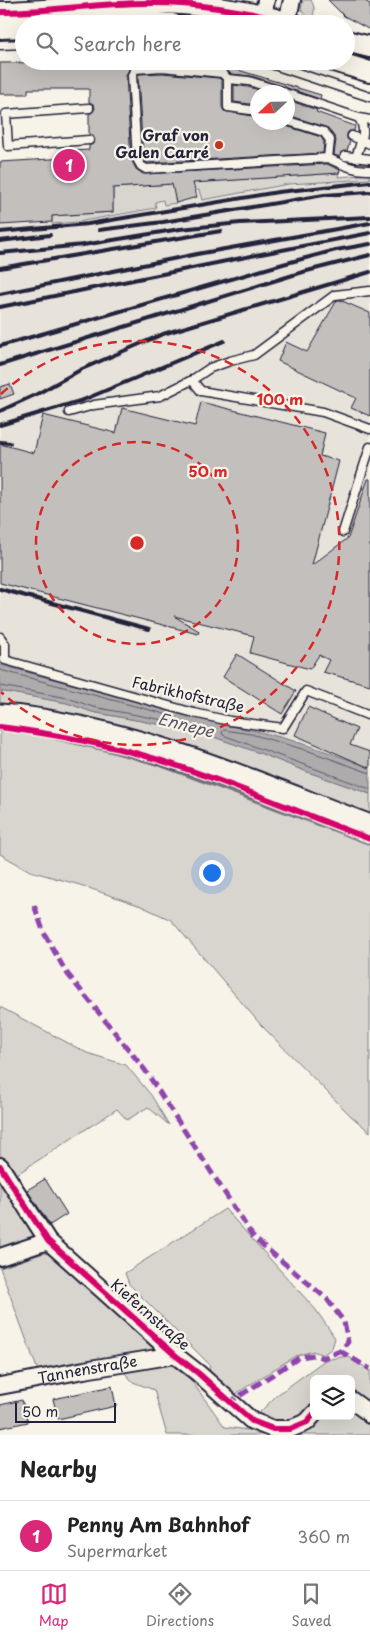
<!DOCTYPE html>
<html lang="en">
<head>
<meta charset="utf-8">
<style>
  body { margin:0; font-family:"Playpen Sans",sans-serif; background:#f6f6f6; color:#222 }
  .controls { position:absolute; right:15px; bottom:15px; display:grid; overflow:hidden; border-radius:8px; box-shadow:0 5px 20px #0002 }
  .controls button { width:45px; height:45px; display:grid; place-items:center; padding:0; border:0; border-bottom:1px solid #e0e0e0; background:#fff; color:#222; font:25px sans-serif }
  .compass { position:absolute; left:250px; top:85px; width:45px; height:45px; border-radius:50%; background:#fff; box-shadow:0 5px 20px #0002; rotate:248deg }
  .scale { position:absolute; left:15px; bottom:12px; width:101px; box-sizing:border-box; padding-left:5px; border:2px solid #22223b; border-top:0; font-size:14px; line-height:18px; white-space:nowrap; color:#22223b; -webkit-text-stroke:4px #f7f3e8; paint-order:stroke }
  .you { position:absolute; left:211px; top:872px; width:18px; height:18px; margin:-12px; border:4px solid #fff; border-radius:50%; background:#1a73e8; box-shadow:0 0 0 8px #1a73e833 }
  .badge { display:grid; place-items:center; width:32px; height:32px; border-radius:50%; background:#db2777; color:#fff; font-size:16px; font-weight:700 }
  .pin { position:absolute; translate:-50% -50%; border:2px solid #fff; box-shadow:0 1px 5px #0006 }
  .list { margin:0; padding:0; list-style:none }
  h2 { display:flex; justify-content:space-between; align-items:center; height:65px; margin:0; padding:0 20px; font-size:21px }
  h2 small { font-size:16px; font-weight:400; color:#767676 }
  .list li { display:grid; grid-template-columns:32px 1fr auto; gap:15px; align-items:center; box-sizing:border-box; height:70px; padding:0 20px; border-top:1px solid #e0e0e0 }
  .list b { display:block; font-size:19px; white-space:nowrap }
  .list p { margin:0; font-size:16px; white-space:nowrap; color:#767676 }
  .list em { font-size:16px; font-style:normal; color:#767676 }
  .icon { flex:none; width:28px; height:28px; fill:none; stroke:currentColor; stroke-width:2; stroke-linecap:round; stroke-linejoin:round }
  .map { position:relative; flex:none; width:370px; height:1435px; overflow:hidden }
  .search { position:absolute; background:#fff; box-shadow:0 5px 20px #0002; left:15px; right:15px; top:15px; height:55px; display:flex; align-items:center; gap:12px; box-sizing:border-box; padding:0 18px; border-radius:28px; color:#767676; font-size:19px }
  .sheet { height:135px; background:#fff }
  nav { display:flex; justify-content:space-around; align-items:center; box-sizing:border-box; height:70px; border-top:1px solid #e0e0e0; background:#fff; font-size:14px; color:#767676 }
  nav a { display:grid; justify-items:center; gap:2px }
  nav .on { color:#db2777 }
  .map>svg:first-child { display:block }
  .built { fill:#e7e3db }
  .green { fill:#d8d5cf; stroke:#7d7c85 }
  .water { fill:#aeabad; stroke:#76747f }
  .lines { fill:none; stroke-linecap:round; stroke-linejoin:round }
  .shore { stroke:#5a5969; stroke-width:1 }
  .stream { stroke:#76747f; stroke-width:4 }
  .building { fill:#c2bfbd; stroke:#22223b }
  .service-casing { stroke:#22223b; stroke-width:11 }
  .minor-casing { stroke:#22223b; stroke-width:20 }
  .tertiary-casing { stroke:#22223b; stroke-width:24 }
  .primary-casing { stroke:#22223b; stroke-width:29 }
  .service { stroke:#f7f3e8; stroke-width:8 }
  .minor { stroke:#f7f3e8; stroke-width:16 }
  .tertiary { stroke:#f7f3e8; stroke-width:20 }
  .primary { stroke:#f7f3e8; stroke-width:25 }
  .rail { stroke:#22223b; stroke-width:4 }
  .quiet { stroke:#8e44ad; stroke-width:5; stroke-dasharray:10 5; stroke-linecap:butt }
  .cycleway-casing { stroke:#f7f3e8; stroke-width:9 }
  .cycleway { stroke:#d6006c; stroke-width:6 }
  .ring { fill:none; stroke:#d62828; stroke-width:2.5; stroke-dasharray:9 6 }
  .poi-dot { fill:#c8321e; stroke:#f7f3e8; stroke-width:2 }
  .labels { text-anchor:middle; stroke-width:4.5; stroke-linejoin:round; paint-order:stroke }
  .poi-label { font-size:15px; font-weight:bold; fill:#22223b; stroke:#f7f3e8; text-anchor:end }
  .street-label { font-size:15px; fill:#22223b; stroke:#f7f3e8 }
  .water-label { font-size:16px; font-style:italic; fill:#535263; stroke:#f7f3e8 }
  .centre { fill:#d62828; stroke:#f7f3e8; stroke-width:2.5 }
  .ring-label { font-size:15px; text-anchor:middle; font-weight:bold; fill:#d62828; stroke:#f7f3e8; stroke-width:4.5; stroke-linejoin:round; paint-order:stroke }
</style>
</head>
<body>
<div class="map">
<svg width="370" height="1435" viewBox="0 0 370 1435">
  <rect width="100%" height="100%" fill="#f7f3e8"/>
  <filter id="ink" filterUnits="userSpaceOnUse"><feTurbulence type="fractalNoise" baseFrequency=".02" numOctaves="2"/><feDisplacementMap in="SourceGraphic" scale="10" xChannelSelector="R" yChannelSelector="G"/><feConvolveMatrix kernelMatrix="1 2 1 2 8 2 1 2 1" color-interpolation-filters="sRGB"/></filter>
  <g filter="url(#ink)">
    <path class="built" d="M 370,179 L 370,768 L 310,746 L 252,729 L 225,725 L 0,665 L 0,225 L 52,222 L 53,224 L 77,222 L 134,212 L 155,208 L 154,202 L 163,200 L 164,205 L 183,193 L 199,190 L 202,199 L 289,184 Z"/>
    <path class="green" d="M 303,0 L 311,0 C 315,7 315,11 312,19 L 306,16 L 301,10 Z
      M 188,12 L 248,23 L 229,24 L 188,17 L 156,13 L 53,19 L 51,18 L 51,16 Z
      M 339,173 L 338,177 L 370,174 L 370,179 L 289,184 L 202,200 L 199,190 L 183,193 L 176,203 L 164,205 L 163,200 L 155,202 L 156,208 L 77,222 L 52,224 L 52,216 L 113,212 L 113,188 Z
      M 0,691 L 67,703 L 92,712 L 174,727 L 214,737 L 257,752 L 305,771 L 370,794 L 370,816 L 0,706 Z
      M 0,730 L 49,737 L 49,738 L 105,751 L 157,765 L 370,845 L 370,1132 L 351,1116 L 261,1025 L 171,920 L 141,906 L 80,885 L 30,871 L 0,854 Z
      M 0,1007 L 87,1053 L 126,1065 L 151,1095 L 169,1125 L 148,1107 L 127,1120 L 117,1109 L 14,1176 L 0,1154 Z
      M 0,1183 L 34,1236 L 32,1241 L 0,1254 Z
      M 225,1209 L 316,1310 L 335,1338 L 332,1348 L 323,1355 L 313,1351 L 295,1356 L 234,1395 L 210,1374 L 209,1364 L 129,1284 L 125,1273 Z
      M 44,1253 L 52,1255 L 154,1346 L 153,1350 L 39,1374 L 0,1268 Z
      M 347,1356 L 370,1370 L 370,1410 L 351,1395 L 351,1379 L 314,1379 L 314,1411 L 282,1427 L 256,1416 L 277,1395 L 325,1360 Z
      M 161,1363 L 177,1365 L 185,1372 L 225,1427 L 279,1434 L 319,1416 L 351,1416 L 351,1408 L 370,1413 L 370,1435 L 167,1435 L 154,1390 L 133,1382 L 122,1370 Z"/>
    <path class="water" d="M 0,665 L 225,725 C 275,733 323,749 370,768 L 370,794 L 305,771 L 257,752 L 214,737 L 174,727 L 92,712 L 67,703 L 0,691 Z"/>
    <g class="lines">
      <path class="shore" d="M 0,670 L 176,717 L 177,720 L 174,722 L 93,707 L 68,698 L 0,686
        M 370,773 L 309,751 L 251,734 L 224,730 L 222,732 L 223,735 L 370,789"/>
      <path class="stream" d="M 55,738 L 105,749 L 158,764 L 370,843"/>
    </g>
    <path class="building" d="M 328,0 L 363,0 L 370,4 L 370,30 L 344,16 Z
      M 89,61 L 187,61 L 224,67 L 238,70 L 321,95 L 320,99 L 251,76 L 231,74 L 223,67 L 163,61 L 132,64 L 126,75 L 131,159 L 136,169 L 143,174 L 327,164 L 340,170 L 339,173 L 193,183 L 197,197 L 176,203 L 172,184 L 113,188 L 113,212 L 52,216 L 52,222 L 0,225 L 0,162 L 68,158 L 68,151 L 89,150 L 89,146 L 93,144 L 95,140 L 93,136 L 89,134 L 89,114 L 93,112 L 95,108 L 93,104 L 89,102 L 89,89 L 28,89 L 28,94 L 0,94 L 0,63 L 89,62 Z
      M 162,73 L 219,78 L 222,81 L 222,107 L 224,111 L 258,117 L 258,122 L 283,122 L 286,126 L 321,137 L 324,142 L 323,153 L 147,163 L 143,157 L 138,76 L 139,74 Z
      M 234,85 L 248,87 L 267,92 L 258,92 L 258,105 L 234,102 Z
      M 288,100 L 317,110 L 316,112 L 355,126 L 354,131 L 349,131 L 347,134 L 347,139 L 350,141 L 347,151 L 341,152 L 340,157 L 334,155 L 336,140 L 328,128 L 288,115 Z
      M 337,300 L 340,300 L 370,313 L 370,416 L 351,408 L 356,398 L 278,361 L 286,342 L 307,352 Z
      M 10,384 L 14,394 L 0,399 L 0,387 Z
      M 201,402 L 325,433 L 320,456 L 339,461 L 312,565 L 348,538 L 368,479 L 370,479 L 370,685 L 323,672 L 329,660 L 319,655 L 310,669 L 250,653 L 254,636 L 174,616 L 199,631 L 198,634 L 0,583 L 0,444 L 34,453 L 43,415 L 116,433 L 122,408 L 195,426 Z
      M 237,654 L 296,691 L 282,714 L 223,677 Z
      M 308,707 L 357,729 L 350,745 L 370,752 L 370,768 L 295,735 Z
      M 45,1179 L 67,1214 L 50,1225 L 27,1190 Z
      M 112,1386 L 116,1406 L 58,1419 L 53,1399 Z
      M 22,1400 L 28,1422 L 0,1428 L 0,1405 Z"/>
    <g class="lines">
      <defs>
        <path id="service" d="M 0,45 L 24,44
          M 262,61 L 370,97
          M 228,79 L 228,107 L 258,111
          M 284,92 L 249,81 L 228,79 L 222,73 L 162,67 L 135,69 L 132,75 L 137,159 L 141,166 L 146,169 L 328,158 C 341,164 355,171 370,170
          M 288,94 L 359,118 L 370,120
          M 89,108 L 6,114 L 8,146 L 89,140
          M 288,121 L 324,132 L 330,140 L 328,158
          M 352,136 L 370,144
          M 345,156 L 370,159
          M 356,158 C 360,142 368,132 359,118
          M 192,380 L 201,391 L 323,412 L 370,429
          M 69,412 L 94,405 L 160,396 L 192,380 L 210,368 L 230,361 L 254,355 L 335,295 L 370,291
          M 343,532 L 370,447
          M 0,637 L 5,644 L 5,660 L 194,713 L 230,721 L 283,728 L 306,691 L 370,716"/>
        <g id="minor">
          <path d="M 262,24 L 266,0"/>
          <path d="M 284,24 L 287,22 L 292,0"/>
          <path d="M 0,1166 L 48,1241 L 175,1355 L 198,1373 L 252,1421 L 273,1429 L 290,1429 L 307,1422 L 314,1414"/>
          <path d="M 0,1257 L 48,1241"/>
          <path id="s1" d="M 0,1386 L 84,1370 L 175,1355"/>
          <path d="M 351,1400 L 369,1413 L 370,1415"/>
        </g>
        <path id="tertiary" d="M 0,12 C 49,12 97,3 146,3 C 192,2 249,11 294,24
          M 90,24 L 136,22 L 172,24
          M 0,28 L 24,27
          M 346,41 L 370,47
          M 334,61 L 370,72"/>
        <path id="primary" d="M 0,717 C 21,718 43,722 64,726 C 170,746 269,790 370,828"/>
      </defs>
      <use href="#service" class="service-casing"/>
      <use href="#minor" class="minor-casing"/>
      <use href="#tertiary" class="tertiary-casing"/>
      <use href="#primary" class="primary-casing"/>
      <use href="#service" class="service"/>
      <use href="#minor" class="minor"/>
      <use href="#tertiary" class="tertiary"/>
      <use href="#primary" class="primary"/>
      <path class="rail" d="M 99,230 L 163,222 L 324,195 L 370,192
        M 0,232 L 88,224 L 278,192 L 370,182
        M 0,241 L 50,235
        M 0,253 L 83,245 L 180,229 L 240,223 L 370,217
        M 0,268 L 221,231
        M 0,294 L 197,254 L 370,223
        M 0,307 L 256,255 L 370,233
        M 0,346 L 283,264 L 336,250 L 370,244
        M 0,365 L 303,272 L 370,255
        M 0,411 L 37,394 L 82,369 L 163,334 L 370,272
        M 0,425 L 83,400 L 224,341
        M 0,442 L 10,443
        M 0,589 L 149,629"/>
      <path class="quiet" d="M 34,905 L 44,933 L 66,972 L 145,1070 L 254,1238 L 327,1299 L 344,1322 L 348,1342 L 340,1351 L 323,1358 L 314,1355 L 300,1357 L 230,1402
        M 340,1351 L 370,1369"/>
      <defs>
        <path id="cycleway" d="M 0,12 C 49,12 97,3 146,3 C 192,2 249,11 294,24
          M 90,24 L 136,22 L 172,24
          M 0,727 C 55,734 103,743 156,759 C 228,781 299,813 370,839
          M 0,1166 L 48,1241 L 175,1355 L 198,1373 L 252,1421 L 273,1429 L 290,1429 L 307,1422 L 314,1414"/>
      </defs>
      <use href="#cycleway" class="cycleway-casing"/>
      <use href="#cycleway" class="cycleway"/>
    </g>
  </g>
  <g class="ring">
    <circle cx="137" cy="543" r="101"/>
    <path d="M1 394A202 202 0 1 1 1 692"/>
  </g>
  <circle class="poi-dot" cx="219" cy="145" r="5"/>
  <g class="labels">
    <g class="poi-label">
      <text x="209" y="141">Graf von<tspan x="209" dy="17">Galen Carré</tspan></text>
    </g>
    <g class="street-label">
      <text transform="translate(188 695) rotate(13)" y="5">Fabrikhofstraße</text>
      <text transform="translate(150 1315) rotate(41)" y="5">Kiefernstraße</text>
      <text dy="5" stroke="none"><textPath href="#s1" startOffset="89">Tannenstraße</textPath></text>
    </g>
    <g class="water-label">
      <text transform="translate(186 725) rotate(14)" y="6">Ennepe</text>
    </g>
  </g>
  <circle cx="137" cy="543" r="8" class="centre"/>
  <g class="ring-label">
    <text x="280" y="405">100 m</text>
    <text x="208" y="477">50 m</text>
  </g>
</svg>
<div class="controls">
<button><svg class="icon" aria-label="layers" viewBox="0 0 24 24"><path d="M12 4l9 5-9 5-9-5zM3 14l9 5 9-5"/></svg></button>
</div>
<svg class="compass" viewBox="-18 -18 36 36"><path d="M0-13l5 13h-10z" fill="#e53935"/><path d="M0 13l5-13h-10z" fill="#767676"/></svg>
<div class="scale">50 m</div>
<div class="you"></div>
<div class="pin badge" style="left:69px;top:165px">1</div>
<div class="search"><svg class="icon" aria-label="search" viewBox="0 0 24 24"><circle cx="10" cy="10" r="6"/><path d="M15 15l6 6"/></svg>Search here</div>
</div>
<section class="sheet">
<h2>Nearby<small></small></h2>
<ul class="list">
<li><span class="badge">1</span><div><b>Penny Am Bahnhof</b><p>Supermarket</p></div><em>360 m</em></li>
</ul>
</section>
<nav>
<a class="on"><svg class="icon" aria-label="map" viewBox="0 0 24 24"><path d="M3 6l6-2 6 2 6-2v14l-6 2-6-2-6 2zM9 4v14M15 6v14"/></svg>Map</a>
<a><svg class="icon" aria-label="directions" viewBox="0 0 24 24"><path d="M12 3l9 9-9 9-9-9zM9 14v-3h6M13 9l2 2-2 2"/></svg>Directions</a>
<a><svg class="icon" aria-label="saved" viewBox="0 0 24 24"><path d="M7 4h10v16l-5-4-5 4z"/></svg>Saved</a>
</nav>
</body>
</html>
